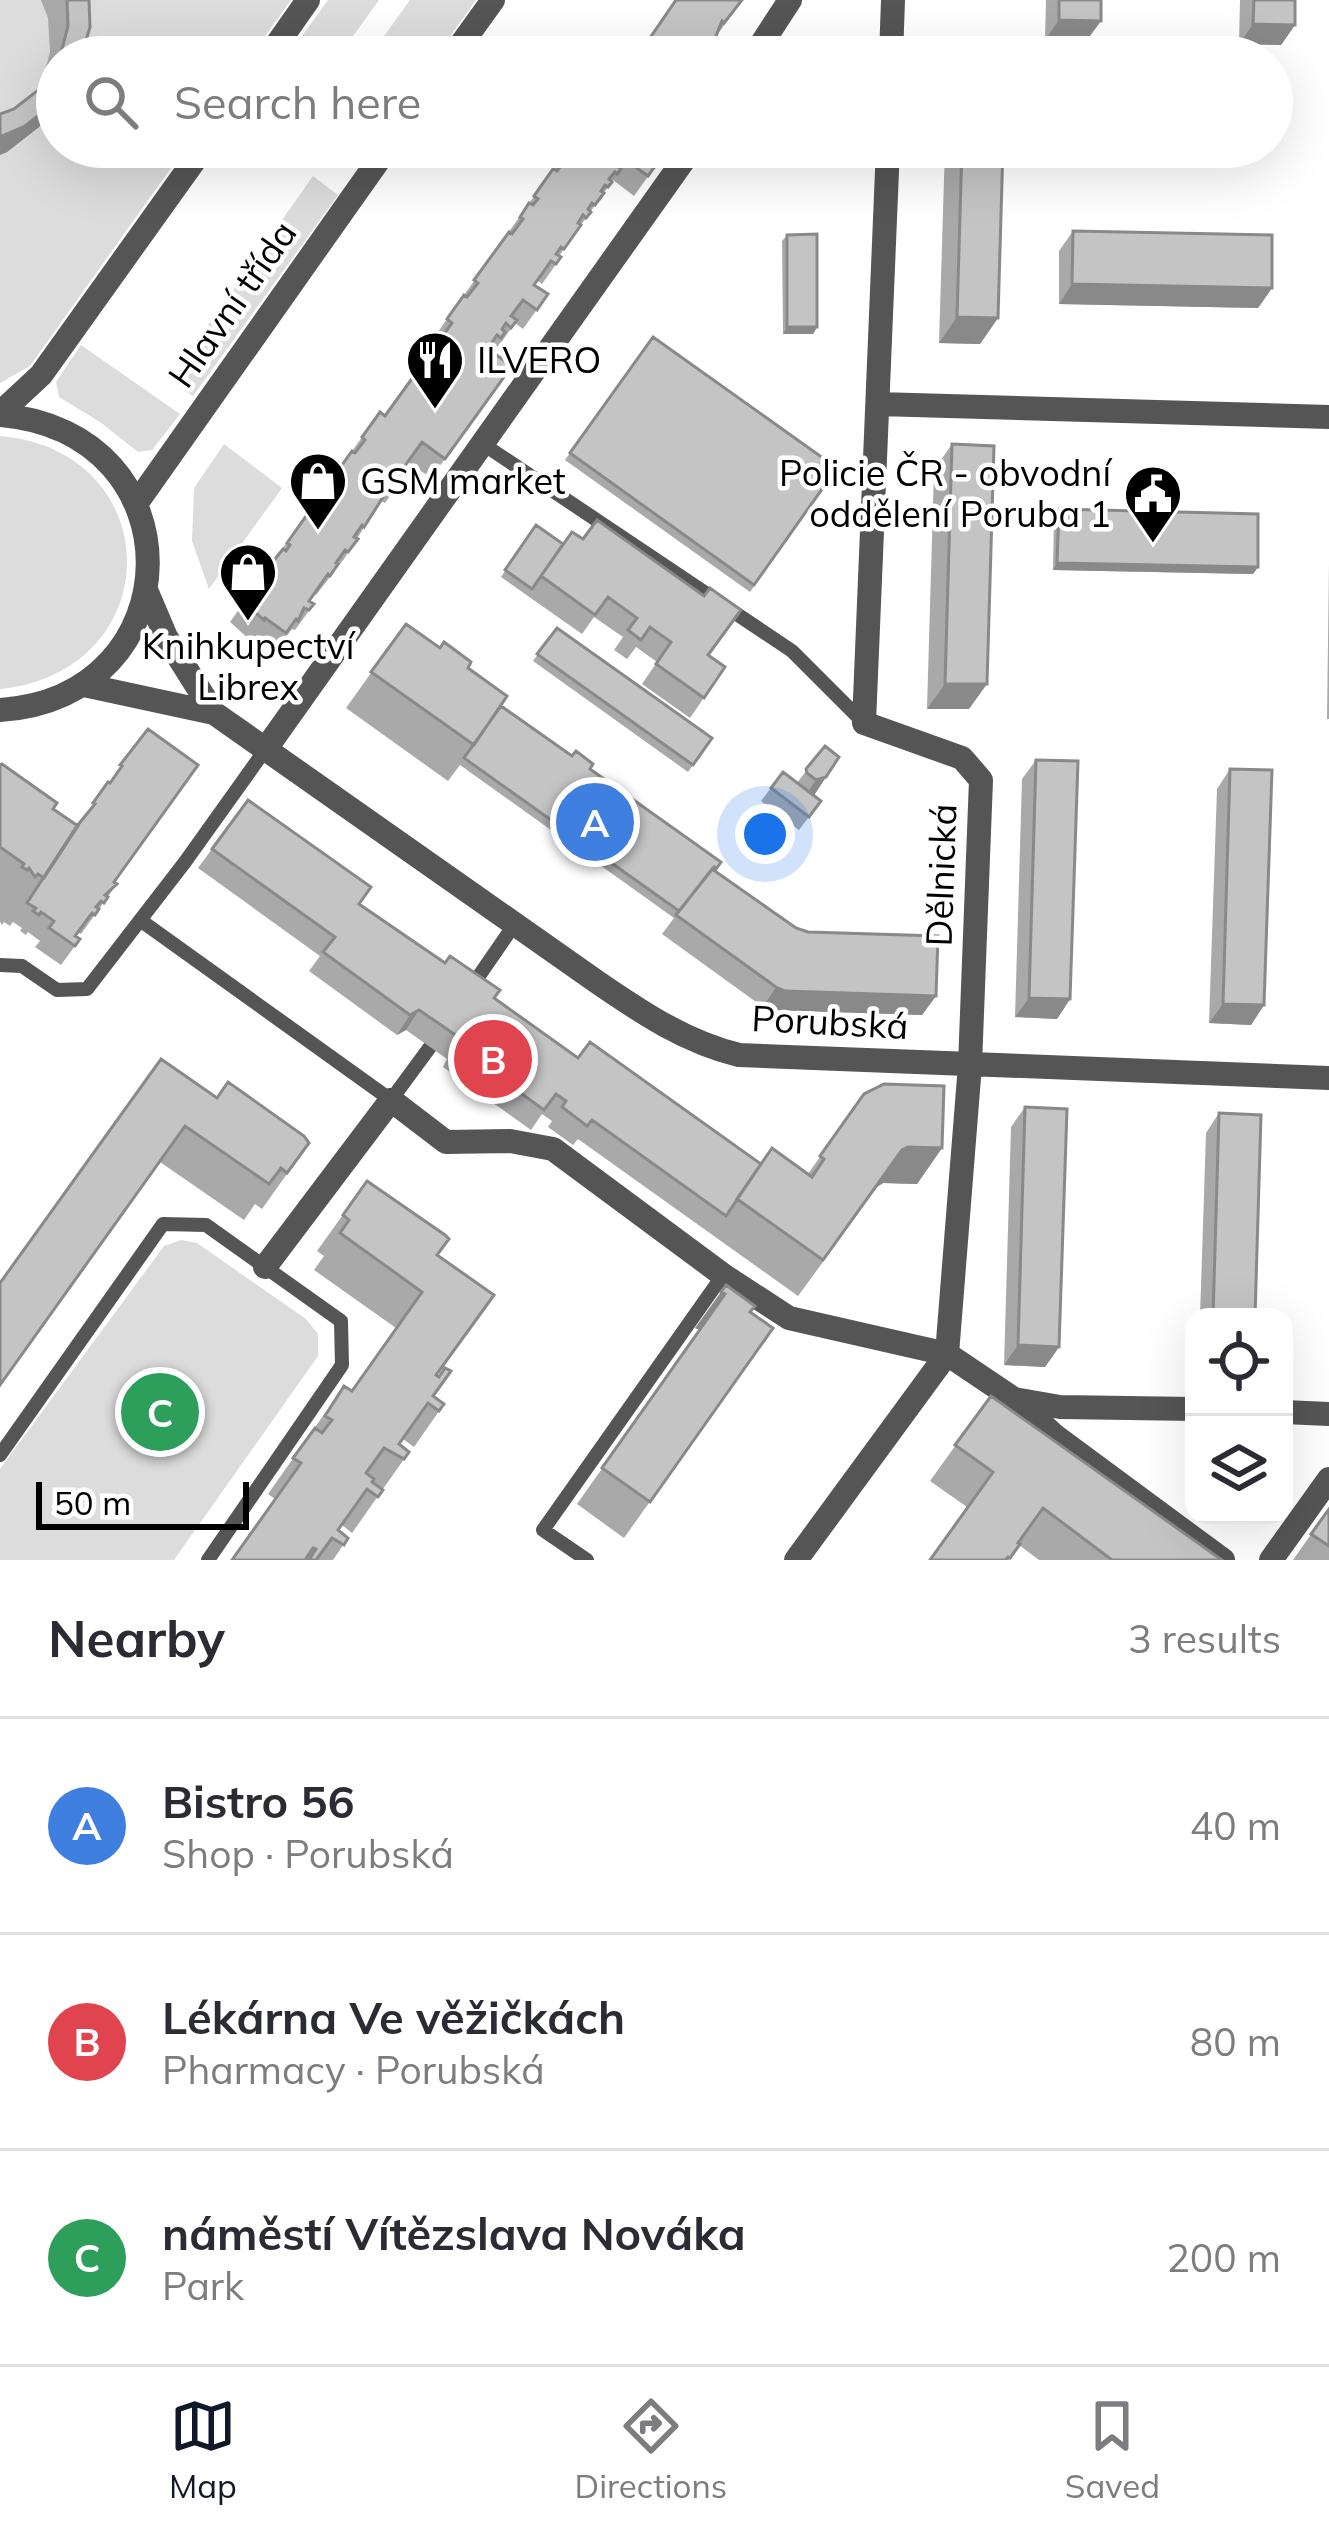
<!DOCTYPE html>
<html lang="en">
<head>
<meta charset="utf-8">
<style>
  body { margin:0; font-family:Mulish,sans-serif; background:#f2f2f3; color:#2b2b33 }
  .controls { position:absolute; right:36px; bottom:36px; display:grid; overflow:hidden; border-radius:24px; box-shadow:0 12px 48px #0002 }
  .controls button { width:108px; height:108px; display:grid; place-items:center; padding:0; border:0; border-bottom:3px solid #e1e1e2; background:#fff; color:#2b2b33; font:60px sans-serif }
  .scale { position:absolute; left:36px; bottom:30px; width:213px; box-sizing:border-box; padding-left:12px; border:6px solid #000; border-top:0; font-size:33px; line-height:42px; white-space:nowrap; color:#000; -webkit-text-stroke:9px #fff; paint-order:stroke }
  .you { position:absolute; left:765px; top:834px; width:42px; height:42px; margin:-30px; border:9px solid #fff; border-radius:50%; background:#1a73e8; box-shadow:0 0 0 18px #1a73e833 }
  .badge { display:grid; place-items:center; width:78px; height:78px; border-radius:50%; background:#111827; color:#fff; font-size:39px; font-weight:700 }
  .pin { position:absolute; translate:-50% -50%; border:6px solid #fff; box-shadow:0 3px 12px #0006 }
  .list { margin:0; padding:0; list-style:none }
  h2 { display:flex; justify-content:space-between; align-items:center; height:156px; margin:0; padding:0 48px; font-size:51px }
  h2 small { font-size:39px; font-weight:400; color:#7c7c81 }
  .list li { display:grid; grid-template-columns:78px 1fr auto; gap:36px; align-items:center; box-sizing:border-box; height:216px; padding:0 48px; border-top:3px solid #e1e1e2 }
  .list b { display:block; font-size:45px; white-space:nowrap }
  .list p { margin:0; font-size:39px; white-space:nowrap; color:#7c7c81 }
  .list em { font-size:39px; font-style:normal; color:#7c7c81 }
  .icon { flex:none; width:66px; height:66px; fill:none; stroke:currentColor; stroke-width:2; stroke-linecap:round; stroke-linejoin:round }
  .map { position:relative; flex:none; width:1329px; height:1560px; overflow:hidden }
  .search { position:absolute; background:#fff; box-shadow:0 12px 48px #0002; left:36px; right:36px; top:36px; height:132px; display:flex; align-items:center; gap:30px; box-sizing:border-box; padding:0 42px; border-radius:66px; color:#7c7c81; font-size:45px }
  .sheet { height:804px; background:#fff }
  nav { display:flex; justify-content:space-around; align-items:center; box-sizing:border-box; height:168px; border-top:3px solid #e1e1e2; background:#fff; font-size:33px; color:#7c7c81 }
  nav a { display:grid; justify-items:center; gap:6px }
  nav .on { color:#111827 }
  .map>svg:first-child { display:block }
  .green { fill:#dcdcdc }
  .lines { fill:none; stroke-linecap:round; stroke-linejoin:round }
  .service { stroke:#555; stroke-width:14 }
  .minor { stroke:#555; stroke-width:24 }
  .wall { fill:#a9a9a9 }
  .shaded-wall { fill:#898989 }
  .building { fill:#c4c4c4; stroke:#898989; stroke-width:3 }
  .labels { text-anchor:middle; stroke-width:9; stroke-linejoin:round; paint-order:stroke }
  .street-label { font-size:36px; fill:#000; stroke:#fff }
  .poi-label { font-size:36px; fill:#000; stroke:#fff; text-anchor:start }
</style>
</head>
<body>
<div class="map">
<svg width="1329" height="1560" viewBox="0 0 1329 1560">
  <rect width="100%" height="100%" fill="#fff"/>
  <path class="green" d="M 0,0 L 291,0 L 250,57 L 57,57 L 57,147 L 186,147 L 30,366 L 0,383 Z
    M 328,0 L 379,0 L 338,57 L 287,57 Z
    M 410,0 L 476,0 L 435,57 L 369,57 Z
    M 313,176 L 338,195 L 193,396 L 180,387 L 182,362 Z
    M 81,345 L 180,414 L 152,450 L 138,452 L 100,422 L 59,397 L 56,382 Z
    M 0,436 C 167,450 171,669 2,689 L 0,689 Z
    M 224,444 L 282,488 L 209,589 L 192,541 L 194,488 Z
    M 181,1240 L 197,1243 L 306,1319 L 318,1334 L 318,1356 L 174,1560 L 0,1560 L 0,1469 L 164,1246 Z"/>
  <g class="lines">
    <path class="service" d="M 483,444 L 792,651 L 864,723
      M 140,920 L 391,1100 L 430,1047
      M 0,965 L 22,966 L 57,990 L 87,989 L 185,862 L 265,750
      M 472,986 L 514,925
      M 0,1455 L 163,1224 L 206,1225 L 341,1321 L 342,1365 L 208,1560
      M 587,1560 L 543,1530 L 723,1275"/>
    <path class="minor" d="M 268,57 L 308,0
      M 452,57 L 493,0
      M 753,57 L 790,0
      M 891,57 L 893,0
      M 878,404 L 1329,417
      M 0,413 L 41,375 L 204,147
      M 0,415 C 200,432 194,698 0,710
      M 136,504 L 388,147
      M 146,590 L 166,637 L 214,713 L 600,984 C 644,1014 686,1042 739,1055 L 1329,1078
      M 84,685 L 214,713
      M 265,750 L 693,147
      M 265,1267 L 391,1100 L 446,1142 L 510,1141 L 553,1149 L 723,1275 L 789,1318 L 947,1354 L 1014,1399 L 1060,1407 L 1194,1409
      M 1016,1400 L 1055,1436 L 1223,1560
      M 1284,1412 L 1329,1414
      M 796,1560 L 947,1354 L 970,1065 L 981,780 L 962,758 L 864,723 L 888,147
      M 1271,1560 L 1329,1479"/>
  </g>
  <path class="wall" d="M 41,0 L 89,0 L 81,57 L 57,57 L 57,101 L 39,127 L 7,152 L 0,155 L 0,114 L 14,109 L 38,90 L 41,85 L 50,52 L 48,18 Z
    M 676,0 L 743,0 L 717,35 L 720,38 L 706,57 L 636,57 Z
    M 1046,0 L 1101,0 L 1087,40 L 1045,40 Z
    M 1240,0 L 1295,0 L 1295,25 L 1281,45 L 1239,44 Z
    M 569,147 L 669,147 L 634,196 L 613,180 L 559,256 L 561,257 L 547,277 L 542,284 L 537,280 L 534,285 L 548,294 L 523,329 L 515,323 L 498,347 L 495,345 L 491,351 L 512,366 L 431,478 L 408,462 L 399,474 L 404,477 L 385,503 L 381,501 L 344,559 L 316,595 L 314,594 L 309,601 L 314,604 L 295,630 L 292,629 L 284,640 L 282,639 L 273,652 L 252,638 L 250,640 L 230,622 L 380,412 L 385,416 L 438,343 L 433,339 Z
    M 945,147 L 1003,147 L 998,318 L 980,344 L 939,343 Z
    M 1073,231 L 1272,288 L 1258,308 L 1059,304 L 1059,251 Z
    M 787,235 L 817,327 L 813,334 L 783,334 L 782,241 Z
    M 653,337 L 837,468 L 750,592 L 565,460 Z
    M 952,444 L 969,709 L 927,709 L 934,470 Z
    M 1059,509 L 1258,567 L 1253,574 L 1053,570 L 1054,516 Z
    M 536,525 L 563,544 L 572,532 L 709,656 L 725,667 L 690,718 L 642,684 L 657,662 L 636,647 L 627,659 L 614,650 L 623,637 L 594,617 L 582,634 L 501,577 Z
    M 1329,563 L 1329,719 L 1327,719 Z
    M 406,624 L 468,668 L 476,742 L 590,769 L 721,862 L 715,870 L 796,928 L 936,996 L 922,1015 L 772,1010 L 763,1007 L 662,934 L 674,918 L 460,765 L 448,781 L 346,708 Z
    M 557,628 L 712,738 L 688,772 L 533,661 Z
    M 148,729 L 114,882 L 117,884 L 81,934 L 78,932 L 75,936 L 80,939 L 61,965 L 35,947 L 40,941 L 28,932 L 26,935 L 20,931 L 22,928 L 13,922 L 15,919 L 10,926 L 4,922 L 2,925 L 0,922 L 0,765 L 77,826 Z
    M 825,746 L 826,777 L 814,795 L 821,801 L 799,830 L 761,801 L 783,772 L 797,783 Z
    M 1036,760 L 1070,999 L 1057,1019 L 1015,1017 L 1022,779 Z
    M 1230,769 L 1264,1005 L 1251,1025 L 1209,1023 L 1217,789 Z
    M 248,800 L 359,904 L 578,1058 L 761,1164 L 808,1174 L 864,1094 L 942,1148 L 917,1184 L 883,1183 L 877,1187 L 798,1296 L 578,1139 L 573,1145 L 548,1127 L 552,1121 L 542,1114 L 531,1130 L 443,1067 L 447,1059 L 430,1047 L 406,1030 L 397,1035 L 309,971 L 320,956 L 198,868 Z
    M 217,1098 L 309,1143 L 262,1209 L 255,1204 L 244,1220 L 160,1162 L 0,1283 Z
    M 1025,1107 L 1059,1347 L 1045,1367 L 1004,1365 L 1011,1127 Z
    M 1219,1113 L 1255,1317 L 1200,1317 L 1206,1133 Z
    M 367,1181 L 438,1255 L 437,1375 L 433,1396 L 444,1404 L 414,1447 L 403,1439 L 399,1444 L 409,1452 L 352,1533 L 342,1525 L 338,1530 L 348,1538 L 333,1560 L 232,1560 L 275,1499 L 268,1494 L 344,1386 L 352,1391 L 396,1328 L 314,1270 L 324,1256 L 317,1251 Z
    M 750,1312 L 773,1328 L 624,1538 L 577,1504 L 700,1330 L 695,1328 Z
    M 991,1396 L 1222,1560 L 1039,1560 L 1019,1545 L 1009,1560 L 930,1560 L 967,1507 L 930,1481 Z
    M 1329,1509 L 1329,1560 L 1293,1560 Z"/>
  <path class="shaded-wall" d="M 1059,20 L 1101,21 L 1087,40 L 1045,40 Z
    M 1253,24 L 1295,25 L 1281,45 L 1239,44 Z
    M 57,101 L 39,127 L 7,152 L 0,155 L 0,137 Z
    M 1072,284 L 1272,288 L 1258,308 L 1059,304 Z
    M 957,317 L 998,318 L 980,344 L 939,343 Z
    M 787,327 L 817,327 L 813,334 L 783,334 Z
    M 1057,563 L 1258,567 L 1253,574 L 1053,570 Z
    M 945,684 L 987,684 L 969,709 L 927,709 Z
    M 826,777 L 813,797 L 802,800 L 816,780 Z
    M 776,987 L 936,996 L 922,1015 L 772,1010 L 763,1007 Z
    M 1029,998 L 1070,999 L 1057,1019 L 1015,1017 Z
    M 1223,1004 L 1264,1005 L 1251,1025 L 1209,1023 Z
    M 419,1010 L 406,1030 L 397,1035 L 410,1015 Z
    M 908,1147 L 942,1148 L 917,1184 L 883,1183 L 877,1187 L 798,1296 L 902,1150 Z
    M 721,1292 L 725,1294 L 700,1330 L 695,1328 Z
    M 1018,1345 L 1059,1347 L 1045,1367 L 1004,1365 Z"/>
  <path class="building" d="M 67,0 L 89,0 L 90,27 L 81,57 L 60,57 L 68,26 Z
    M 676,0 L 742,0 L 724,23 L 722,21 L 716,36 L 720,38 L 714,46 L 711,43 L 700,57 L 642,57 L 654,41 L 650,38 Z
    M 1059,0 L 1101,0 L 1101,21 L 1059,20 Z
    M 1254,0 L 1295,0 L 1295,25 L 1253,24 Z
    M 57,63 L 57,101 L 25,126 L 0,137 L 0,114 L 14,109 L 41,88 Z
    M 569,147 L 669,147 L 648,176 L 624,159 L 618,167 L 621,169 L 617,174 L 615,172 L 609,179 L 612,182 L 608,187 L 605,185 L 601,191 L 604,193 L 595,205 L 592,203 L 588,209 L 591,212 L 586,218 L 583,215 L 578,223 L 581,225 L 564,249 L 561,247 L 556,254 L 561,257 L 556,264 L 551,261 L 534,285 L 548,294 L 537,310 L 523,300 L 511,316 L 517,320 L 511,328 L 506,323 L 502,329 L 505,332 L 501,338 L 497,335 L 488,349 L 512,366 L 445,459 L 422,442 L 399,474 L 404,477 L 399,483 L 394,480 L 364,527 L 362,525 L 354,537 L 358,539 L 348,552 L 345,550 L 336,563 L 338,564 L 330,576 L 328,574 L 309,601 L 314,604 L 309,610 L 304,608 L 298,621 L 296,619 L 286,633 L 265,618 L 264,620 L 243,602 L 262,577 L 265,580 L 275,567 L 271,564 L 283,549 L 286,551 L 290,545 L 287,543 L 328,485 L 331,488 L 336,482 L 332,479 L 352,451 L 355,453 L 365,440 L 362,437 L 380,412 L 385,416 L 452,323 L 447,319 L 464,295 L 467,297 L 478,283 L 474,280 L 509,232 L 512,234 L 523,219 L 520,217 L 529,203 L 533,205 L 538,199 L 534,196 L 553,169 L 557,171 L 568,156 L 564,154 Z
    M 962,147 L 1003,147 L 998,318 L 957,317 Z
    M 1073,231 L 1272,235 L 1272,288 L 1072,284 Z
    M 817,234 L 817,327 L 787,327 L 787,235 Z
    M 653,337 L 837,468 L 754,585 L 570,453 Z
    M 952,444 L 994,446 L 987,684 L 945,684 Z
    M 1059,509 L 1258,514 L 1258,567 L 1057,563 Z
    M 597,520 L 704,596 L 710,588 L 741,610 L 708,655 L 725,667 L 704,698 L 656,664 L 671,642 L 650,627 L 641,640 L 628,630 L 637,618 L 608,597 L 595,615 L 541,576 L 572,532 L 583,539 Z
    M 536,525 L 563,544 L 532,589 L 505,570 Z
    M 406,624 L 440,648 L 444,642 L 471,662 L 468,668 L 507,696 L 474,745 L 371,672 Z
    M 557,628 L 712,738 L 693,765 L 537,654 Z
    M 501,706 L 572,756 L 576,751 L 593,764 L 590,769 L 721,862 L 716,869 L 714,867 L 679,911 L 464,758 Z
    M 148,729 L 198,765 L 114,882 L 117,884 L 105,895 L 108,897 L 104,903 L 101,901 L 96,907 L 99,909 L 95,915 L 92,913 L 75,936 L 80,939 L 75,946 L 49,928 L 54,921 L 41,912 L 39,915 L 33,911 L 36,908 L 27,903 L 77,826 L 95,804 L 93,803 L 108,782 L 110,783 L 122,766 L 120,765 Z
    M 825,746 L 839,757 L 826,777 L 816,780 L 807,773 L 806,769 Z
    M 1036,760 L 1078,761 L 1070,999 L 1029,998 Z
    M 2,764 L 57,803 L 53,809 L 78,826 L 44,878 L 38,874 L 35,877 L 29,868 L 27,870 L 22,867 L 24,864 L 0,847 L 0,765 Z
    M 1230,769 L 1272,770 L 1264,1005 L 1223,1004 Z
    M 783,772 L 821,801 L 809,817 L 771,788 Z
    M 248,800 L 371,887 L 359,904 L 445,963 L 450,956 L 500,990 L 494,998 L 578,1058 L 590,1042 L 761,1164 L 726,1216 L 592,1120 L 587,1126 L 562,1107 L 566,1101 L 556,1094 L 544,1110 L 457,1047 L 461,1039 L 444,1027 L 419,1010 L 410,1015 L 323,952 L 335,937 L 212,849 Z
    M 712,869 L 796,928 L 808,932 L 938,936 L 936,996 L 785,991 L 776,987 L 676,915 Z
    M 161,1059 L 217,1098 L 228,1082 L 304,1136 L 309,1143 L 287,1173 L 281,1168 L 269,1184 L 185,1126 L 0,1385 L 0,1283 Z
    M 884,1084 L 944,1086 L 942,1148 L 908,1147 L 902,1150 L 823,1260 L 737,1199 L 772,1148 L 812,1177 L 824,1159 L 820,1156 L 864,1094 Z
    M 1025,1107 L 1067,1109 L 1059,1347 L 1018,1345 Z
    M 1219,1113 L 1261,1115 L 1255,1317 L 1213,1317 Z
    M 367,1181 L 445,1235 L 449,1239 L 437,1255 L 494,1295 L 436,1375 L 439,1377 L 445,1368 L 451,1371 L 433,1396 L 444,1404 L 439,1411 L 428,1403 L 399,1444 L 409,1452 L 404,1459 L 384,1448 L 366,1473 L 374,1479 L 372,1482 L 383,1490 L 378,1497 L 367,1489 L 338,1530 L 348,1538 L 344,1545 L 332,1538 L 316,1560 L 309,1560 L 316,1549 L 313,1548 L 305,1560 L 232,1560 L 301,1463 L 293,1458 L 315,1428 L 322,1433 L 332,1420 L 325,1416 L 344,1386 L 352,1391 L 422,1292 L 340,1233 L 349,1220 L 343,1215 Z
    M 726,1285 L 755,1306 L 750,1312 L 773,1328 L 650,1502 L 602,1468 L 725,1294 L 721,1292 Z
    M 991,1396 L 1222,1560 L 1112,1560 L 1043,1508 L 1018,1543 L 1020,1544 L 1010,1558 L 1008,1557 L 1005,1560 L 930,1560 L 993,1472 L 955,1445 Z
    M 1329,1509 L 1329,1546 L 1311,1534 Z"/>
  <defs>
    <symbol id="restaurant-pin" viewBox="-11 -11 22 30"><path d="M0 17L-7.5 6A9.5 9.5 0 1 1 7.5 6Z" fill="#000" stroke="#fff"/><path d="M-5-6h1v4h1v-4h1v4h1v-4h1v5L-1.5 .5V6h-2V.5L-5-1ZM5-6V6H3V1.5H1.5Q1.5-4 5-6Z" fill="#fff"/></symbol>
    <symbol id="shop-pin" viewBox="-11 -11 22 30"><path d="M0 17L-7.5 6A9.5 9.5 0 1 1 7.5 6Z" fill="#000" stroke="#fff"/><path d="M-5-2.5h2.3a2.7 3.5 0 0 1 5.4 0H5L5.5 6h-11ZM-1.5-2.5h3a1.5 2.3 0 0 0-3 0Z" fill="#fff"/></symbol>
    <symbol id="civic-pin" viewBox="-11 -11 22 30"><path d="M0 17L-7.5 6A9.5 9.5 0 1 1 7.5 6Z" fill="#000" stroke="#fff"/><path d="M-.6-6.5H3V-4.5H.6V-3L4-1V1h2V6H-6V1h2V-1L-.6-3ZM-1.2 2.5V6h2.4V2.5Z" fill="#fff"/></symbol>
  </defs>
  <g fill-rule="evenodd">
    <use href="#restaurant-pin" x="402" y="327" width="66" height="90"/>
    <use href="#shop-pin" x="285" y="448" width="66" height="90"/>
    <use href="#civic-pin" x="1120" y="461" width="66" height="90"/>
    <use href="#shop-pin" x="215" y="539" width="66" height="90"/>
  </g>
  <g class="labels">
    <g class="street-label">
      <text transform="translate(232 304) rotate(-55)" y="13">Hlavní třída</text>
      <text transform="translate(941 875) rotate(-88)" y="13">Dělnická</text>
      <text transform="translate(830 1022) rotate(3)" y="13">Porubská</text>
    </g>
    <g class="poi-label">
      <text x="477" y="373">ILVERO</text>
      <text x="1111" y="486" text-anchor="end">Policie ČR - obvodní<tspan x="1111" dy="41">oddělení Poruba 1</tspan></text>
      <text x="360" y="494">GSM market</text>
      <text x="248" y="659" text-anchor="middle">Knihkupectví<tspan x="248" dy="41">Librex</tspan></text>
    </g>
  </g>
</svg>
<div class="controls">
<button><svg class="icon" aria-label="locate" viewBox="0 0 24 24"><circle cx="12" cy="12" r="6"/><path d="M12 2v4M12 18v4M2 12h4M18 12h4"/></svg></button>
<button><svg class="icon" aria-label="layers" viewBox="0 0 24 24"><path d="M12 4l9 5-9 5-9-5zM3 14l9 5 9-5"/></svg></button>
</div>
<div class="scale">50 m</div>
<div class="you"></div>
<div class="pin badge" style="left:595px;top:822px;background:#3f7fe0">A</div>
<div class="pin badge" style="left:493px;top:1059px;background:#e0444e">B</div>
<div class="pin badge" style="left:160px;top:1412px;background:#2e9e5b">C</div>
<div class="search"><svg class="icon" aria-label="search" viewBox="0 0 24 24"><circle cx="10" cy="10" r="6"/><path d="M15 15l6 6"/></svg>Search here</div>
</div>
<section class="sheet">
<h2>Nearby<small>3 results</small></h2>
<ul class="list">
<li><span class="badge" style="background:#3f7fe0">A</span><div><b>Bistro 56</b><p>Shop · Porubská</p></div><em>40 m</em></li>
<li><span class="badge" style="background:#e0444e">B</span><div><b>Lékárna Ve věžičkách</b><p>Pharmacy · Porubská</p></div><em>80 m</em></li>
<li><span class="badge" style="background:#2e9e5b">C</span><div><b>náměstí Vítězslava Nováka</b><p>Park</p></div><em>200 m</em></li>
</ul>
</section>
<nav>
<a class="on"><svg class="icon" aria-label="map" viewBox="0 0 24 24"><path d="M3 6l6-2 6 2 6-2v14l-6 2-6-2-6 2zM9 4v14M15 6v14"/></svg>Map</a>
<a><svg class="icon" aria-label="directions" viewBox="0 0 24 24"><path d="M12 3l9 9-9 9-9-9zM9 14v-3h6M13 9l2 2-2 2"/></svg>Directions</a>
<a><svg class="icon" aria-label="saved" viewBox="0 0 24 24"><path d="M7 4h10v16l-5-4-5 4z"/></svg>Saved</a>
</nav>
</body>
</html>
